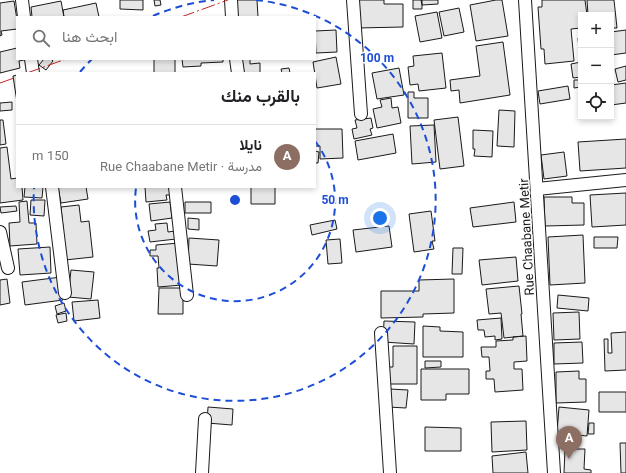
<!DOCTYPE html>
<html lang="ar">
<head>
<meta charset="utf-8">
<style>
  body { margin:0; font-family:Georgia,Vazirmatn,serif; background:#f6f6f6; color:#202124; direction:rtl }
  .controls { position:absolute; right:12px; top:12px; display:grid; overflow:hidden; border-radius:0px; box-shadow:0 2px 6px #0003 }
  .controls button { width:36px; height:36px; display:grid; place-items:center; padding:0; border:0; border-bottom:1px solid #e0e0e0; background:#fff; color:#202124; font:20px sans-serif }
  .you { position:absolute; left:380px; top:218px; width:14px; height:14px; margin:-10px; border:3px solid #fff; border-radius:50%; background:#1a73e8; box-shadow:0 0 0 6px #1a73e833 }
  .badge { display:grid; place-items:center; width:26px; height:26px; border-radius:50%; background:#ea580c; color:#fff; font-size:13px; font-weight:700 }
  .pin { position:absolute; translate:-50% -33px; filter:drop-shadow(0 1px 2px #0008) }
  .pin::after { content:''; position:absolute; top:21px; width:14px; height:12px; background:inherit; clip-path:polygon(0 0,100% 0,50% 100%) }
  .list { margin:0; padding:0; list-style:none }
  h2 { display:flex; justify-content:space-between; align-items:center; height:52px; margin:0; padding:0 16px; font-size:17px }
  h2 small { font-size:13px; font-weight:400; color:#757577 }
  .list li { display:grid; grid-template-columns:26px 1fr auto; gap:12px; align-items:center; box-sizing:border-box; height:64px; padding:0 16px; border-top:1px solid #e0e0e0 }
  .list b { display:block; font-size:15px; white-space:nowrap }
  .list p { margin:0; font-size:13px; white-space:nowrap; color:#757577 }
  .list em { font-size:13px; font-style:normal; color:#757577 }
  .icon { flex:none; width:22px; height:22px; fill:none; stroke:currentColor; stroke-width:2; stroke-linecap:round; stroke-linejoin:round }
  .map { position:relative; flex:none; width:626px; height:473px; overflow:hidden; direction:ltr }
  .search { position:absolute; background:#fff; box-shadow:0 2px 6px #0003; left:16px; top:16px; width:300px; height:44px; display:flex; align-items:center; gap:10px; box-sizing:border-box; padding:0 14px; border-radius:0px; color:#757577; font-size:15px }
  .panel { position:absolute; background:#fff; box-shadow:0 2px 6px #0003; left:16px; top:72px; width:300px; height:116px; border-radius:0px; direction:rtl }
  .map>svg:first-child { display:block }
  .building { fill:#e6e6e6; stroke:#1a1a1a }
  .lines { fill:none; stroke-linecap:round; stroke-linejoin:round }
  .minor-casing { stroke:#1a1a1a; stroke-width:14 }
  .minor { stroke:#fff; stroke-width:12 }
  .power { stroke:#c62828; stroke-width:1; stroke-dasharray:14 3 2 3; stroke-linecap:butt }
  .ring { fill:none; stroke:#1d4ed8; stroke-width:2; stroke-dasharray:7 5 }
  .labels { text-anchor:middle; stroke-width:3; stroke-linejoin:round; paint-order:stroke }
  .street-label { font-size:13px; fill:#1a1a1a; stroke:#fff }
  .centre { fill:#1d4ed8; stroke:#fff; stroke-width:2 }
  .ring-label { font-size:12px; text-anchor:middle; font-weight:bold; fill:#1d4ed8; stroke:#fff; stroke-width:3; stroke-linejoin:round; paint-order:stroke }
</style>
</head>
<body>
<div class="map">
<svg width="626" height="473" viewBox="0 0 626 473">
  <rect width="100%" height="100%" fill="#fff"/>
  <path class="building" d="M 120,0 L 143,0 L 143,10 L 120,9 Z
    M 154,0 L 160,0 L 161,5 L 155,6 Z
    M 233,0 L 257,0 L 258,17 L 233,17 Z
    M 357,0 L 384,0 L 384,4 L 403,4 L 403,27 L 357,28 Z
    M 413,0 L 422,0 L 422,9 L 413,9 Z
    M 421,0 L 438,0 L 438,4 L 422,5 Z
    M 496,0 L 502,0 L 508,36 L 476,41 L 470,5 Z
    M 542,0 L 585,0 L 587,15 L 581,15 L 581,28 L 571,29 L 574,61 L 545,64 L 544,49 L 541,49 L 538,7 L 542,7 Z
    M 587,0 L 614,0 L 617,28 L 611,28 L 611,15 L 588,15 Z
    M 14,1 L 17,20 L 17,29 L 1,31 L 2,35 L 0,36 L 0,3 Z
    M 61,1 L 64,17 L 32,17 L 31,7 Z
    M 96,3 L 99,17 L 64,17 L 63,10 Z
    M 459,8 L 464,32 L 444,36 L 439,12 Z
    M 437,12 L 442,38 L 420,42 L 415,16 Z
    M 336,30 L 337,52 L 316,53 L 315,31 Z
    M 626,30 L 626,53 L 611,55 L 611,32 Z
    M 578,38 L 581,38 L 581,60 L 580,60 Z
    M 503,42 L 510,95 L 460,103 L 459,90 L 451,91 L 450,80 L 480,76 L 476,46 Z
    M 17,48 L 17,59 L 28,59 L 19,61 L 20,68 L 0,73 L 0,52 Z
    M 442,53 L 446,88 L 419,91 L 418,84 L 410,85 L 408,67 L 414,66 L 413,56 Z
    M 336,57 L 341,84 L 317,88 L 313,62 Z
    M 44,59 L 51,59 L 53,61 L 46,70 L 39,65 Z
    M 154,59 L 175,59 L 175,73 L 154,73 Z
    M 182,59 L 223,59 L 223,62 L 201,63 L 201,66 L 183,67 Z
    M 241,59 L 250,59 L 250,64 L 260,63 L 260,73 L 241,73 Z
    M 581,62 L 581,77 L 573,78 L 571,64 Z
    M 626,66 L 626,80 L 618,82 L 615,69 Z
    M 289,68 L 290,73 L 282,73 L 281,69 Z
    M 399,68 L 404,95 L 377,99 L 372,73 Z
    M 611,74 L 612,74 L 613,83 L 611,83 Z
    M 17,75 L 17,102 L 13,76 Z
    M 574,80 L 581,80 L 581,87 L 574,88 Z
    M 626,83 L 626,103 L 611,105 L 611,85 Z
    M 568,86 L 570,99 L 540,104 L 538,91 Z
    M 408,92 L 414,92 L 414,98 L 428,98 L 428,118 L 408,118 Z
    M 391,98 L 392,108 L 398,107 L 401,123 L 377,128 L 373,109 L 382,107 L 380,100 Z
    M 12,102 L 12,110 L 0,111 L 0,103 Z
    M 499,110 L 515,111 L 514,147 L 497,146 Z
    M 458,117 L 464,166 L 440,169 L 434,120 Z
    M 371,118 L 373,128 L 370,129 L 372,135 L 354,139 L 352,129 L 357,128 L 355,120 Z
    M 0,120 L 3,120 L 6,144 L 0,145 Z
    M 434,125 L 436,162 L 412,164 L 410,126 Z
    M 315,129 L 342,129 L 343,158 L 320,159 L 320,146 L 315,146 Z
    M 473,130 L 493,131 L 492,157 L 474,156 L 475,149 L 473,149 Z
    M 393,134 L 396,153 L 358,160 L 355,141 Z
    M 626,139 L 626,168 L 580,171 L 578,142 Z
    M 7,147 L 11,179 L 17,178 L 17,187 L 22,187 L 23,200 L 0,203 L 0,148 Z
    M 315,151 L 319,152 L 318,163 L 315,163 Z
    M 564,152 L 567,176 L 544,179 L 541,155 Z
    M 25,187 L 43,187 L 42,198 L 24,197 Z
    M 58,187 L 86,187 L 88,199 L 61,203 Z
    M 145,187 L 174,187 L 175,195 L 166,195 L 167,200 L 146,202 Z
    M 251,187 L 275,187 L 275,204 L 251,204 Z
    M 626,193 L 626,225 L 592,227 L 590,195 Z
    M 544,197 L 572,197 L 572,203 L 584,203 L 584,225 L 545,226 Z
    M 31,200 L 45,200 L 44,216 L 30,215 Z
    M 27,201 L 29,223 L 36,223 L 37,244 L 10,246 L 9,223 L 20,222 L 19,202 Z
    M 170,202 L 172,218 L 151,221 L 149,204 Z
    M 185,202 L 211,202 L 211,213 L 185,213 Z
    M 514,202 L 516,222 L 473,227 L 470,208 Z
    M 79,205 L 81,222 L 89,221 L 93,257 L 65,260 L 62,228 L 63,228 L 61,207 Z
    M 16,206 L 17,211 L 1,213 L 0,207 Z
    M 431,211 L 435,241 L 432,241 L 434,249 L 414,252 L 409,214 Z
    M 188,218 L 199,219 L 199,230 L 188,229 Z
    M 335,220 L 337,229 L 312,235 L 310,225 Z
    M 167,223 L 168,232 L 175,231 L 176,239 L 150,242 L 148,231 L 156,230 L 155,224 Z
    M 389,226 L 392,247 L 356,252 L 353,230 Z
    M 583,235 L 585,283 L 550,285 L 548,237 Z
    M 594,237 L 618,237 L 617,248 L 594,248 Z
    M 189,238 L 219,240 L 217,266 L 188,264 Z
    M 340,239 L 342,263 L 328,264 L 326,240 Z
    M 179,243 L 182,285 L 158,287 L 157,268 L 159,268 L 158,256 L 150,256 L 150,250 L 156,250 L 156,245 Z
    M 50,247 L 51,273 L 20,275 L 18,249 Z
    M 453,248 L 463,248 L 462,274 L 452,274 Z
    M 516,257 L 518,281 L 482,285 L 479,260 Z
    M 71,270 L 94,272 L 91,299 L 68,297 Z
    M 61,277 L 63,300 L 25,305 L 22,282 Z
    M 7,279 L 10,303 L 0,305 L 0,280 Z
    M 454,279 L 454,313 L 423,314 L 423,317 L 381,318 L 381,291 L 419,291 L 419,280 Z
    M 519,286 L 522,314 L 521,314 L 523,336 L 504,338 L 501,313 L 489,314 L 486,289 Z
    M 159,288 L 183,288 L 183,314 L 158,314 Z
    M 558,295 L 589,298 L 588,311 L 557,308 Z
    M 98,300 L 100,318 L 74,321 L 72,302 Z
    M 64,303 L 66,311 L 57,314 L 55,306 Z
    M 579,312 L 580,339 L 554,340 L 553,313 Z
    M 66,313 L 67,321 L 58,323 L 56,315 Z
    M 501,318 L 502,339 L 495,340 L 495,336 L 485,337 L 484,330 L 478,330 L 477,320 Z
    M 384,321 L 415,322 L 414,344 L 383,342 Z
    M 423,326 L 440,327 L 440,331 L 463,332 L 463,357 L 423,357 Z
    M 626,332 L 626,370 L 605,371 L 604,339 L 608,339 L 608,353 L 612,353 L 611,333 Z
    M 526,336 L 527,361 L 514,362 L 514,369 L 522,369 L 523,390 L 495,392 L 494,379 L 486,379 L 486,371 L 490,371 L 489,357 L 482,357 L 481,347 L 496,347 L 496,341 L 513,340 L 513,337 Z
    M 582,342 L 583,363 L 554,364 L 554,343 Z
    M 393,346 L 417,346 L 417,384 L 389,384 L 389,367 L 393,367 Z
    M 425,361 L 441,361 L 441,367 L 425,368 Z
    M 421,369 L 469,369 L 469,394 L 446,394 L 446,400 L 421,400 Z
    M 579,371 L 579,379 L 586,379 L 586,402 L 556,403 L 556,372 Z
    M 390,389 L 408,390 L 406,408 L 388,407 Z
    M 599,392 L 626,392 L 626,412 L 599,412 Z
    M 208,407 L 233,409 L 232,425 L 207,423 Z
    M 559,407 L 589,410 L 587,436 L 557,433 Z
    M 526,421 L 527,450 L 492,452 L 491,422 Z
    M 589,423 L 594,423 L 594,434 L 588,434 Z
    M 425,427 L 461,428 L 461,451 L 425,451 Z
    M 620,443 L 626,443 L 626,473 L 621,473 Z
    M 565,449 L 585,449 L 584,469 L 591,470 L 591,473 L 564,473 Z
    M 526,452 L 528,473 L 493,473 L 492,456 Z"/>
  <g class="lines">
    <defs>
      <path id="minor" d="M 22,0 L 24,17
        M 231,0 L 232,17
        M 353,0 L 361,114
        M 525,0 L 554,473
        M 31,59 L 33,73
        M 236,59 L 238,73
        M 52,187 L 65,293
        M 175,187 L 187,295
        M 537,189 L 626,180
        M 0,232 L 8,268
        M 381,333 L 390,473
        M 202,473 L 205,419"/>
    </defs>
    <use href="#minor" class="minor-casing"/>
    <use href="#minor" class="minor"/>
    <path class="power" d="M 181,17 L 228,0
      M 27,73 L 66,59
      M 0,83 L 17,77"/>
  </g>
  <g class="ring">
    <path d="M315 141A100 100 0 1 1 136 188"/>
    <path d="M80 72A201 201 0 0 1 92 59M153 16A201 201 0 0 1 214 0M256 0A201 201 0 1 1 34 188"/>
  </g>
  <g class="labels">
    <g class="street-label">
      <text transform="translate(526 237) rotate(-93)" y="5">Rue Chaabane Metir</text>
    </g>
  </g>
  <circle cx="235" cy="200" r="6" class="centre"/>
  <g class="ring-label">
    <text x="377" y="62">100 m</text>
    <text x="335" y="204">50 m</text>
  </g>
</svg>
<div class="controls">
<button>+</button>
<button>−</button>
<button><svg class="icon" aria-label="locate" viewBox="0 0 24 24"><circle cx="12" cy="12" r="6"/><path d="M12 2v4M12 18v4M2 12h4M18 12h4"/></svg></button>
</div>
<div class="you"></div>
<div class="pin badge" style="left:569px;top:459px;background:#8d6e63">A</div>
<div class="search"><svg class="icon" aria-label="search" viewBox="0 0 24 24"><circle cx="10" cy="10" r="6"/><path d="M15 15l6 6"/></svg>ابحث هنا</div>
<section class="panel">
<h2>بالقرب منك<small></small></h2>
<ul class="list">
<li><span class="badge" style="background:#8d6e63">A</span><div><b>نايلا</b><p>مدرسة · Rue Chaabane Metir</p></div><em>150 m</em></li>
</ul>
</section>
</div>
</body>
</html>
